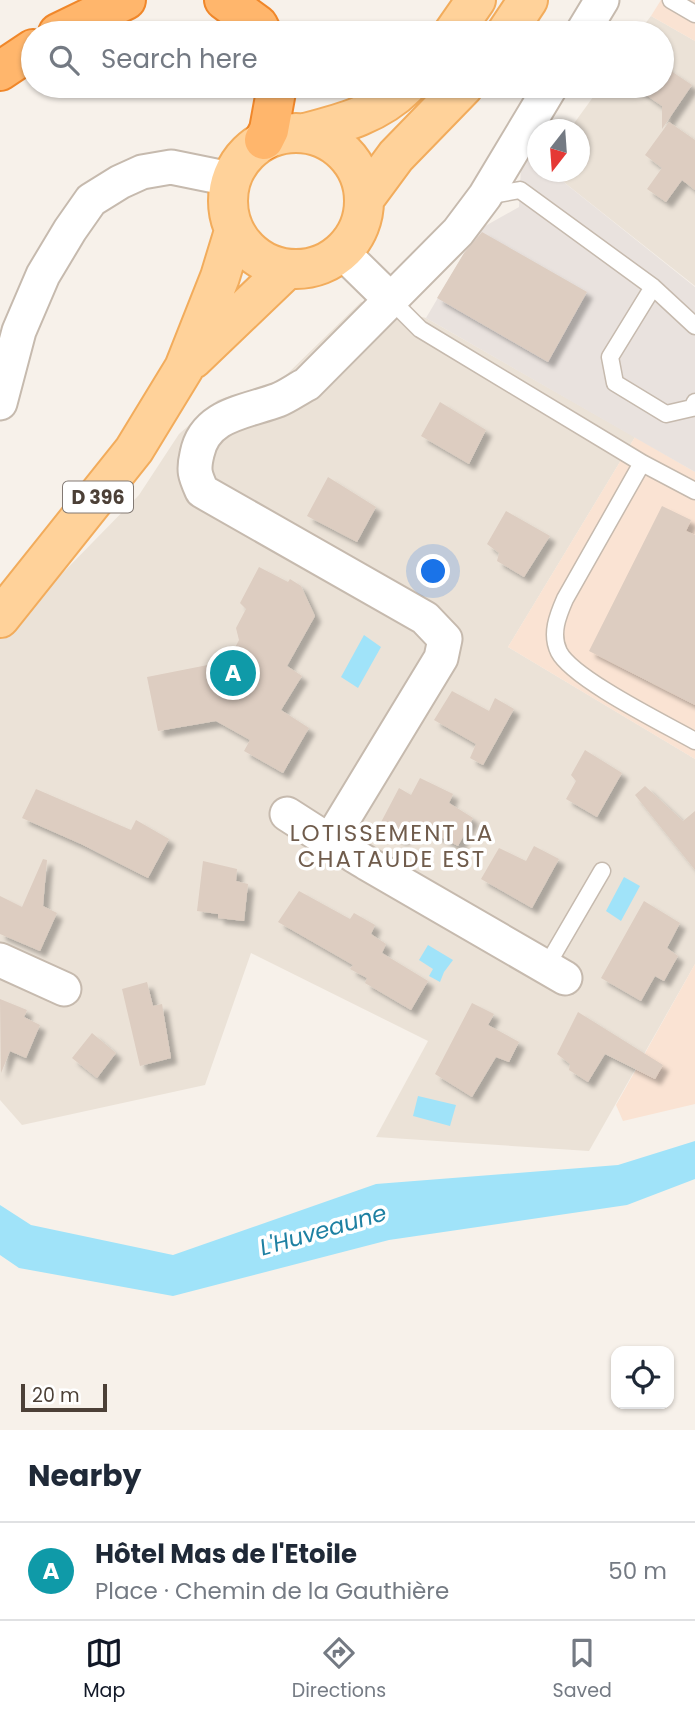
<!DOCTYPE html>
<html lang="en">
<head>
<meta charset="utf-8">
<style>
  body { margin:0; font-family:Poppins,sans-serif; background:#f6f6f7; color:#1f2937 }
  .controls { position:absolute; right:21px; bottom:21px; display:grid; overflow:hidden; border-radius:14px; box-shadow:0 2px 5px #0004 }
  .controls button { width:63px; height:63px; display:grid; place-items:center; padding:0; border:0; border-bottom:2px solid #e0e1e3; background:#fff; color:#1f2937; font:35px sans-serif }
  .compass { position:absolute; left:527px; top:119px; width:63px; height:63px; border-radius:50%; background:#fff; box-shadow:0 2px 5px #0004; rotate:197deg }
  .scale { position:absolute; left:21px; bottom:18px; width:86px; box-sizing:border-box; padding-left:7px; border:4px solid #4c4037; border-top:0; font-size:19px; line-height:24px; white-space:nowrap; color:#4c4037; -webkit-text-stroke:5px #fff; paint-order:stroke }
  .you { position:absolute; left:434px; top:572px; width:24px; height:24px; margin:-18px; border:5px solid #fff; border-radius:50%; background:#1a73e8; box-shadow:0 0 0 10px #1a73e833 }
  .badge { display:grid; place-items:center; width:46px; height:46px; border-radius:50%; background:#111827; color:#fff; font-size:23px; font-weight:700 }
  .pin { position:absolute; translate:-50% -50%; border:4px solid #fff; box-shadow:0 2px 7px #0006 }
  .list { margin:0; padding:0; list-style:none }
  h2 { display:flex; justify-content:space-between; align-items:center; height:91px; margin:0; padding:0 28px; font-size:30px }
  h2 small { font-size:23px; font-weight:400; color:#747a83 }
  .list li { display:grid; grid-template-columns:46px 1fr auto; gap:21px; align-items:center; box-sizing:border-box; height:98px; padding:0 28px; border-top:2px solid #e0e1e3 }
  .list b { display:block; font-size:26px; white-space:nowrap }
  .list p { margin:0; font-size:23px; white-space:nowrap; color:#747a83 }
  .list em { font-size:23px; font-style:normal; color:#747a83 }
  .icon { flex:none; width:38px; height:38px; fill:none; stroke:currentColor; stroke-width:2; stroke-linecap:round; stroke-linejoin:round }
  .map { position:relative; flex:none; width:695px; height:1430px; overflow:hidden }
  .search { position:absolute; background:#fff; box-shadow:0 2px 5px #0004; left:21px; right:21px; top:21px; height:77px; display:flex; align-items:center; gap:18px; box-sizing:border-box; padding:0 24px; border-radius:38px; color:#747a83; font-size:26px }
  .sheet { height:189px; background:#fff }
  nav { display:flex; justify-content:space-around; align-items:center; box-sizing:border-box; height:98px; border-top:2px solid #e0e1e3; background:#fff; font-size:19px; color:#747a83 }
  nav a { display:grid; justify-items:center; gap:4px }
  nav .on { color:#111827 }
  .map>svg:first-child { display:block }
  .residential { fill:#ebe2d7 }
  .commercial { fill:#fae3d3 }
  .industrial { fill:#e9e2de }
  .water { fill:#a0e3f9 }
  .building { fill:#ddcdc1; filter:url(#shadow) }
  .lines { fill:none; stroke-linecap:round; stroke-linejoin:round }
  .service-casing { stroke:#c6baae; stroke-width:19 }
  .minor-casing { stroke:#c6baae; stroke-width:37 }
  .primary-casing { stroke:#f2ac5c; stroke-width:42 }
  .motorway-casing { stroke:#f0872a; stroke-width:42 }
  .service { stroke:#fff; stroke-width:16 }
  .minor { stroke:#fff; stroke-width:33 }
  .primary { stroke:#ffd29a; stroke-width:38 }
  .motorway { stroke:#ffb66c; stroke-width:38 }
  .labels { text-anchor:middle; stroke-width:7; stroke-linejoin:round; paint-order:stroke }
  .shield { fill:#fff; stroke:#827973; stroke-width:2 }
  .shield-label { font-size:19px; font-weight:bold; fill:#4c4037 }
  .neighbourhood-label { font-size:23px; letter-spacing:2px; fill:#705c4c; stroke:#fff }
  .water-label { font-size:23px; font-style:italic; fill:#1e80a2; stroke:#fff }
</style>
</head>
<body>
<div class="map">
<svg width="695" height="1430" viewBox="0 0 695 1430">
  <defs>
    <filter id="shadow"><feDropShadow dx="6" dy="6" stdDeviation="2" flood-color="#0004"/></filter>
  </defs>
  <rect width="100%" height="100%" fill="#f7f1ea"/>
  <path class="residential" d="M 651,16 L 695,41 L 695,286 L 551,172 L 580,172 L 580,130 L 570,129 L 601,86 L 662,86 L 662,33 L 638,33 Z
    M 361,302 L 426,318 L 635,437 L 508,647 L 695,759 L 695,964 L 589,1151 L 376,1137 L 428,1041 L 251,953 L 205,1085 L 22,1125 L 0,1100 L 0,637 L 139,495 L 179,434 L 218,400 L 281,380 Z"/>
  <path class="commercial" d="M 661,0 L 695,0 L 695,41 L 651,16 Z
    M 635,437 L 695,472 L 695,759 L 508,647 Z
    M 695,964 L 695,1104 L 623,1121 L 616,1105 Z"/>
  <path class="industrial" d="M 531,155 L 537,160 L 538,172 L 551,172 L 695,287 L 695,472 L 426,318 L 478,230 L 519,207 L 521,166 Z"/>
  <path class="water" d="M 364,635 L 381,647 L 358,688 L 341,677 Z
    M 624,877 L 640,886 L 621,921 L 606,911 Z
    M 428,945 L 453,960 L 444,972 L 440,982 L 429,976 L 433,969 L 419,960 Z
    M 418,1096 L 456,1105 L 450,1126 L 413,1116 Z
    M 695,1141 L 695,1179 L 627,1205 L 389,1240 L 173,1296 L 19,1268 L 0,1255 L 0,1205 L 31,1225 L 173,1255 L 376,1184 L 618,1165 Z"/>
  <path class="building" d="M 662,65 L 692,85 L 662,129 L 662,106 L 633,86 L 662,86 Z
    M 669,122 L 695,140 L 695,190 L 682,180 L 666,202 L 647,189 L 662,168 L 645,155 Z
    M 482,232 L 587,292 L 548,362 L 437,298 L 464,253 Z
    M 440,402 L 486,430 L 469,464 L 421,436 Z
    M 328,477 L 376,507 L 357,542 L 307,516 Z
    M 662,506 L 691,520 L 686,531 L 695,535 L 695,705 L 589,651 Z
    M 506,511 L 550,536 L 524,577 L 497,561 L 499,553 L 487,544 Z
    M 259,567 L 288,582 L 290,579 L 301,586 L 315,616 L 287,666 L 302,676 L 281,710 L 309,728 L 283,773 L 244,751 L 250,740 L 216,721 L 158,731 L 147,677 L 228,661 L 239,640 L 236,628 L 246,609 L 240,603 Z
    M 452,691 L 489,711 L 495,698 L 514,709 L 483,765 L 470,758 L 476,744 L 434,720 Z
    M 585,750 L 622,773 L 597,817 L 566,799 L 576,781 L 571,775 Z
    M 420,778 L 453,794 L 449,803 L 473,818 L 458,846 L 414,823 L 402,840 L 379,826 L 399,788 L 411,795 Z
    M 645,786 L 683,821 L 695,811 L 695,870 L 635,795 Z
    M 36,789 L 131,830 L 136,820 L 169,839 L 148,878 L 81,844 L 22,818 Z
    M 534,846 L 559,859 L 532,908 L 481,879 L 499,848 L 526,861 Z
    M 43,859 L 47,860 L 43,906 L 57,913 L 40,951 L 0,934 L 0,896 L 22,907 Z
    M 203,861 L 237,869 L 236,881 L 248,884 L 244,921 L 218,918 L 218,914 L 197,911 Z
    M 299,891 L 350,919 L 354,913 L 375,925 L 371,934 L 386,944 L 382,953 L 428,981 L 411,1010 L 365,983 L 367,978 L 350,969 L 353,965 L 278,922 Z
    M 644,901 L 680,923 L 667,948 L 678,956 L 664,981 L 655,976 L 641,1001 L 601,978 Z
    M 147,982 L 153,1006 L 162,1004 L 171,1058 L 140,1066 L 122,989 Z
    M 0,999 L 27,1010 L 24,1017 L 40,1025 L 26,1058 L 10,1051 L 1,1073 Z
    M 472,1003 L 494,1014 L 488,1025 L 519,1042 L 509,1062 L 496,1057 L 472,1097 L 435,1074 Z
    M 578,1012 L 663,1065 L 655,1079 L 605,1054 L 588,1082 L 569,1070 L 570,1064 L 557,1054 Z
    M 92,1033 L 116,1053 L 97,1078 L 72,1058 Z"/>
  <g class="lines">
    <defs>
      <path id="service" d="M 671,0 L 695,14
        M 487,196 L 520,190 L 653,287 L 695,326
        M 653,287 L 610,357 L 615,383 L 666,414 L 692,408 L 695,402
        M 391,300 L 420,329 L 642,463 L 695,491
        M 642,463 L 565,599 C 558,615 550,634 559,652 C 573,679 665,724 695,741
        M 546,967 L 602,871"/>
      <path id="minor" d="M 582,33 L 602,0
        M 551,86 L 485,196 L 458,232 L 307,384 C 297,389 288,396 278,400 C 246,412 205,414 197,454 C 193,471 195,475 202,491 L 425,618 L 445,639 L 441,658 L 336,831 C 337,849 354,855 368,864 L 565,978
        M 341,251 L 391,300
        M 0,403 L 19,331 L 43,275 L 70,230 L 91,200 L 120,182 L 142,172 L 171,167 L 230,179
        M 287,814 L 326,839 L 336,840
        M 0,960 L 64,989"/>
      <path id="primary" d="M 453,33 L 476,0
        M 506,33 L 528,0
        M 305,133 C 343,123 378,114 406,86
        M228 201a68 68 0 1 1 136 0a68 68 0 1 1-136 0Z
        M 365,198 L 396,156 L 464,86
        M 193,359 L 287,269
        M 0,618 L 134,450 L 184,368 L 220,277 L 234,231"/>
      <path id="motorway" d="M 224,0 L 258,25 L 262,33
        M 58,33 L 126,0
        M 0,71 L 33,49
        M 264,140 L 269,130 L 277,86"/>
    </defs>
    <use href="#service" class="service-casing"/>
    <use href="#minor" class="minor-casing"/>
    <use href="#primary" class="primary-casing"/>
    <use href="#motorway" class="motorway-casing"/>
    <use href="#service" class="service"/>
    <use href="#minor" class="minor"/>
    <use href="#primary" class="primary"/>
    <use href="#motorway" class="motorway"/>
  </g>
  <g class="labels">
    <rect class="shield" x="63" y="481.5" width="70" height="31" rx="5"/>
    <g class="shield-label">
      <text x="98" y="504">D 396</text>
    </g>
    <g class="neighbourhood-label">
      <text x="392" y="841">LOTISSEMENT LA<tspan x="392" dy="26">CHATAUDE EST</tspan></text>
    </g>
    <g class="water-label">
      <text transform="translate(323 1230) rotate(-16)" y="8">L'Huveaune</text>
    </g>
  </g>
</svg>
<div class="controls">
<button><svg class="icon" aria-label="locate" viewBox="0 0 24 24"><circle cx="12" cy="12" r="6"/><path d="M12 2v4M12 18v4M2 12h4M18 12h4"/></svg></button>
</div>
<svg class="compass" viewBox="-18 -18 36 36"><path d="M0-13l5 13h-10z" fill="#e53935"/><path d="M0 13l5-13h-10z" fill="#747a83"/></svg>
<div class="scale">20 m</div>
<div class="you"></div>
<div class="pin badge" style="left:233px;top:673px;background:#0f9aa8">A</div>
<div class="search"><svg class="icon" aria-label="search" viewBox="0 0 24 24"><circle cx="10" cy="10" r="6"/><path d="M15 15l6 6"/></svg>Search here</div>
</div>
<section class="sheet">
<h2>Nearby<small></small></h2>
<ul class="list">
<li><span class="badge" style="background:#0f9aa8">A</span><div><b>Hôtel Mas de l'Etoile</b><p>Place · Chemin de la Gauthière</p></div><em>50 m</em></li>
</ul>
</section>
<nav>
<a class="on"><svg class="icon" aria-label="map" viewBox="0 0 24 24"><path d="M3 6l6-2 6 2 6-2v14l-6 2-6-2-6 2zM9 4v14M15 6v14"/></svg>Map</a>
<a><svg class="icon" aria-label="directions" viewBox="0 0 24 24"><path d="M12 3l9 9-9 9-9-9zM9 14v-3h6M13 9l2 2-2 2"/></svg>Directions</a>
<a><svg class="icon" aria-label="saved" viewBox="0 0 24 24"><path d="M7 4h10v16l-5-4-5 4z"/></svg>Saved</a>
</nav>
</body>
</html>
